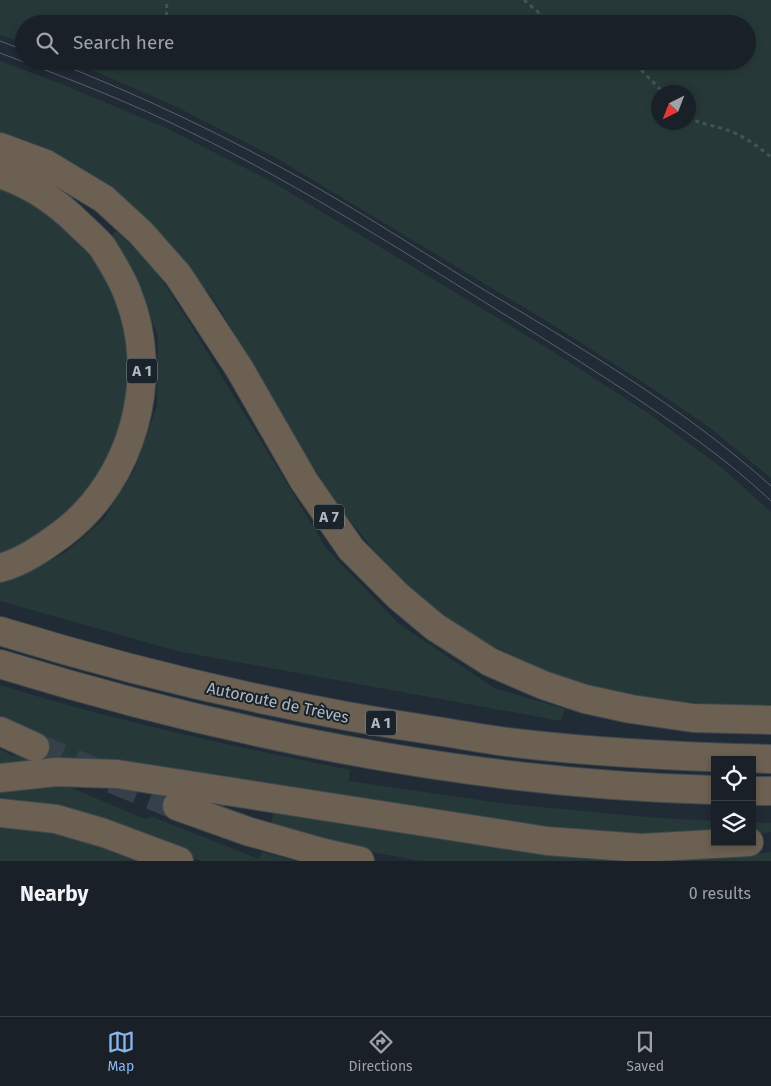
<!DOCTYPE html>
<html lang="en">
<head>
<meta charset="utf-8">
<style>
  body { margin:0; font-family:"Fira Sans",sans-serif; background:#262d34; color:#f1f3f6 }
  .controls { position:absolute; right:15px; bottom:15px; display:grid; overflow:hidden; border-radius:0px; box-shadow:0 2px 8px #0003 }
  .controls button { width:45px; height:45px; display:grid; place-items:center; padding:0; border:0; border-bottom:1px solid #373e45; background:#192028; color:#f1f3f6; font:25px sans-serif }
  .compass { position:absolute; left:651px; top:85px; width:45px; height:45px; border-radius:50%; background:#192028; box-shadow:0 2px 8px #0003; rotate:222deg }
  .list { margin:0; padding:0; list-style:none }
  h2 { display:flex; justify-content:space-between; align-items:center; height:65px; margin:0; padding:0 20px; font-size:21px }
  h2 small { font-size:16px; font-weight:400; color:#9fa3a8 }
  .icon { flex:none; width:28px; height:28px; fill:none; stroke:currentColor; stroke-width:2; stroke-linecap:round; stroke-linejoin:round }
  .map { position:relative; flex:none; width:771px; height:861px; overflow:hidden }
  .search { position:absolute; background:#192028; box-shadow:0 2px 8px #0003; left:15px; right:15px; top:15px; height:55px; display:flex; align-items:center; gap:12px; box-sizing:border-box; padding:0 18px; border-radius:28px; color:#9fa3a8; font-size:19px }
  .sheet { height:155px; background:#192028 }
  nav { display:flex; justify-content:space-around; align-items:center; box-sizing:border-box; height:70px; border-top:1px solid #373e45; background:#192028; font-size:14px; color:#9fa3a8 }
  nav a { display:grid; justify-items:center; gap:2px }
  nav .on { color:#88b6ee }
  .map>svg:first-child { display:block }
  .green { fill:#263938; fill-rule:evenodd }
  .lines { fill:none; stroke-linecap:round; stroke-linejoin:round }
  .highway-tunnel { stroke:#36404a; stroke-width:28; stroke-dasharray:28 14; stroke-linecap:butt }
  .highway-casing { stroke:#3f4850; stroke-width:30 }
  .path { stroke:#435455; stroke-width:3; stroke-dasharray:4 4; stroke-linecap:butt }
  .highway { stroke:#6b6052; stroke-width:28 }
  .tram { stroke:#57616c; stroke-width:1 }
  .labels { text-anchor:middle; stroke-width:4; stroke-linejoin:round; paint-order:stroke }
  .shield { fill:#1a222a; stroke:#828b94; stroke-width:1 }
  .shield-label { font-size:15px; font-weight:bold; fill:#afb8c2 }
  .street-label { font-size:16px; fill:#afb8c2; stroke:#1a222a }
</style>
</head>
<body>
<div class="map">
<svg width="771" height="861" viewBox="0 0 771 861">
  <rect width="100%" height="100%" fill="#212b35"/>
  <path class="green" d="M 0,0 L 771,0 L 771,478 L 709,427 L 649,386 L 545,320 L 278,159 L 177,107 L 71,61 L 747,61 L 747,24 L 24,24 L 24,43 L 0,35 ZM 658,92 L 688,92 L 688,122 L 658,122 Z
    M 0,61 L 59,83 L 164,127 L 271,181 L 552,351 L 648,413 L 722,468 L 771,512 L 771,706 C 724,704 675,704 629,694 C 562,681 497,654 443,614 C 353,549 302,448 247,356 C 237,338 227,320 216,303 C 208,292 199,281 190,271 C 171,245 150,220 125,199 C 89,169 45,146 0,132 Z
    M 0,185 L 54,214 L 94,255 L 115,292 L 128,334 L 132,377 L 126,421 L 96,484 L 69,514 L 36,539 L 0,555 Z
    M 116,231 L 153,267 L 187,319 L 326,548 L 398,623 L 494,688 L 565,709 L 561,721 L 177,651 L 0,601 L 0,580 L 21,575 L 65,553 L 104,519 L 135,469 L 157,406 L 158,335 L 130,271 L 109,239 Z
    M 0,685 C 115,721 232,746 350,770 L 349,781 L 507,804 L 658,818 L 715,821 L 715,837 L 642,840 L 0,772 L 0,749 L 13,756 L 21,753 L 0,719 Z
    M 62,784 L 145,819 L 153,817 L 259,859 L 262,852 L 295,861 L 201,861 L 105,825 L 0,806 L 0,790 Z
    M 274,811 L 748,855 L 771,852 L 771,861 L 420,861 L 350,848 L 270,828 Z
    M 752,822 L 771,823 L 771,832 L 752,835 Z
    M 0,826 C 51,827 98,845 146,861 L 0,861 Z"/>
  <g class="lines">
    <path class="highway-tunnel" d="M 35,747 L 177,806"/>
    <defs>
      <path id="highway" d="M 0,147 L 46,164 L 104,199 L 141,233 L 178,275 L 239,368 L 304,481 L 351,549 L 398,596 L 435,627 L 490,662 L 543,685 L 585,699 L 631,709 L 693,718 L 771,720
        M 0,174 C 30,184 57,202 79,224 C 87,232 96,239 103,248 C 111,261 123,280 128,295 C 161,377 133,480 63,533 C 44,547 23,562 0,568
        M 0,631 C 143,675 289,709 437,731 C 463,735 489,740 515,743 C 600,753 686,757 771,759
        M 0,664 C 231,735 472,784 715,790
        M 0,731 L 35,747
        M 0,778 L 56,772 L 117,774 L 547,841 L 641,848 L 749,842
        M 752,791 L 771,791
        M 177,806 L 247,831 L 324,853 L 360,861
        M 0,813 L 56,819 L 104,833 L 179,861"/>
    </defs>
    <use href="#highway" class="highway-casing"/>
    <path class="path" d="M 524,0 L 552,24
      M 166,24 L 167,0
      M 628,61 L 640,69 L 663,92
      M 160,70 L 162,61
      M 688,117 C 702,125 717,126 730,131 C 745,137 759,147 771,157"/>
    <use href="#highway" class="highway"/>
    <path class="tram" d="M 0,41 L 24,50
      M 0,53 C 56,74 112,95 167,121 C 283,175 393,245 502,313 C 543,338 584,364 624,390 C 675,424 726,458 771,501
      M 53,61 C 142,96 228,137 311,184 C 367,216 421,251 476,285 C 578,346 682,406 771,486"/>
  </g>
  <g class="labels">
    <g class="shield">
      <rect x="127" y="358.5" width="30" height="25" rx="4"/>
      <rect x="314" y="504.5" width="30" height="25" rx="4"/>
      <rect x="366" y="710.5" width="30" height="25" rx="4"/>
    </g>
    <g class="shield-label">
      <text x="142" y="376">A 1</text>
      <text x="329" y="522">A 7</text>
      <text x="381" y="728">A 1</text>
    </g>
    <g class="street-label">
      <text transform="translate(278 702) rotate(12)" y="6">Autoroute de Trèves</text>
    </g>
  </g>
</svg>
<div class="controls">
<button><svg class="icon" aria-label="locate" viewBox="0 0 24 24"><circle cx="12" cy="12" r="6"/><path d="M12 2v4M12 18v4M2 12h4M18 12h4"/></svg></button>
<button><svg class="icon" aria-label="layers" viewBox="0 0 24 24"><path d="M12 4l9 5-9 5-9-5zM3 14l9 5 9-5"/></svg></button>
</div>
<svg class="compass" viewBox="-18 -18 36 36"><path d="M0-13l5 13h-10z" fill="#e53935"/><path d="M0 13l5-13h-10z" fill="#9fa3a8"/></svg>
<div class="search"><svg class="icon" aria-label="search" viewBox="0 0 24 24"><circle cx="10" cy="10" r="6"/><path d="M15 15l6 6"/></svg>Search here</div>
</div>
<section class="sheet">
<h2>Nearby<small>0 results</small></h2>
<ul class="list">
</ul>
</section>
<nav>
<a class="on"><svg class="icon" aria-label="map" viewBox="0 0 24 24"><path d="M3 6l6-2 6 2 6-2v14l-6 2-6-2-6 2zM9 4v14M15 6v14"/></svg>Map</a>
<a><svg class="icon" aria-label="directions" viewBox="0 0 24 24"><path d="M12 3l9 9-9 9-9-9zM9 14v-3h6M13 9l2 2-2 2"/></svg>Directions</a>
<a><svg class="icon" aria-label="saved" viewBox="0 0 24 24"><path d="M7 4h10v16l-5-4-5 4z"/></svg>Saved</a>
</nav>
</body>
</html>
